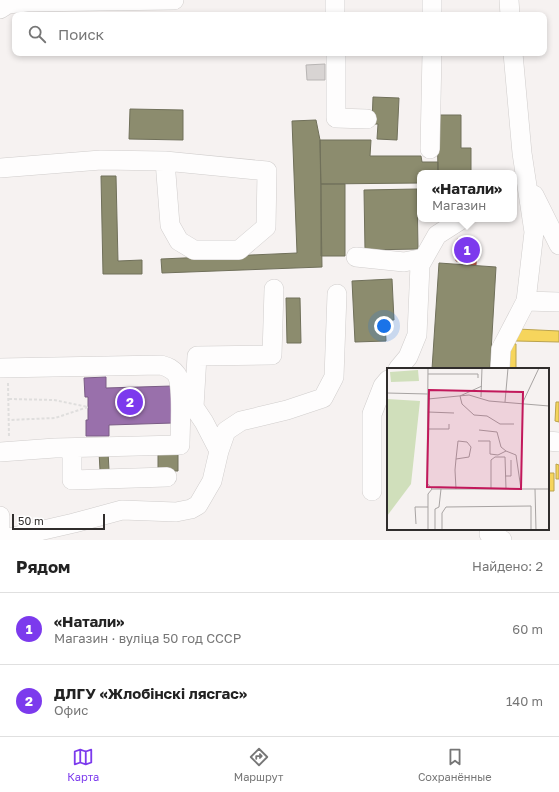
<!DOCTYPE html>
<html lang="ru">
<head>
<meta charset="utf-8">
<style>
  body { margin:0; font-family:"Golos Text",sans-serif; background:#f6f6f6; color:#222 }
  .scale { position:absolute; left:12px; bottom:10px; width:93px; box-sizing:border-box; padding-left:4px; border:2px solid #302d2c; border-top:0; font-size:11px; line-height:14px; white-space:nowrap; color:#302d2c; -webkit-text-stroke:3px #fff; paint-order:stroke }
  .you { position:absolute; left:384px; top:326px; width:14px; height:14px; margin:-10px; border:3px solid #fff; border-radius:50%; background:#1a73e8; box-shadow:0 0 0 6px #1a73e833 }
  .badge { display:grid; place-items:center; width:26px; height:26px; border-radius:50%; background:#7c3aed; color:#fff; font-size:13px; font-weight:700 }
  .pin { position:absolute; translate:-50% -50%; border:2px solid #fff; box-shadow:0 1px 4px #0006 }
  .popup { position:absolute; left:417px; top:170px; width:100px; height:52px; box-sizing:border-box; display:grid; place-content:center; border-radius:8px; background:#fff; filter:drop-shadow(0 1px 3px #0005); font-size:13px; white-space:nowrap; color:#767676 }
  .popup b { font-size:15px; color:#222 }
  .popup::after { content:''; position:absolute; left:50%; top:100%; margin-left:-8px; border:8px solid transparent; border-top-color:#fff }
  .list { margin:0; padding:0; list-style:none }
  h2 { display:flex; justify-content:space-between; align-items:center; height:52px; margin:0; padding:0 16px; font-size:17px }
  h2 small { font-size:13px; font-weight:400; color:#767676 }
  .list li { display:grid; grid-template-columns:26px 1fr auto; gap:12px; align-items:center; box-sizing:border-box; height:72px; padding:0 16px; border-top:1px solid #e0e0e0 }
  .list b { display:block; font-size:15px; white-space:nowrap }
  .list p { margin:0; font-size:13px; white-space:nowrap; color:#767676 }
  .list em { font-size:13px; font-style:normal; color:#767676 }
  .icon { flex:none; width:22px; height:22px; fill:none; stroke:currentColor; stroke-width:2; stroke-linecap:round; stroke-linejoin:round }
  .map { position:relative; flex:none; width:559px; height:540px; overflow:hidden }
  .search { position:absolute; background:#fff; box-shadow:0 2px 6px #0003; left:12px; right:12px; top:12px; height:44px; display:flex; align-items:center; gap:10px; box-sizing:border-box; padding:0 14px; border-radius:8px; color:#767676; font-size:15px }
  .sheet { height:196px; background:#fff }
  nav { display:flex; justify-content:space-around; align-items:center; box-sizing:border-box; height:56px; border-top:1px solid #e0e0e0; background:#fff; font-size:11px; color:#767676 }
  nav a { display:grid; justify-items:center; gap:2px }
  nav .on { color:#7c3aed }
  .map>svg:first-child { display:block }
  .homes { fill:#f6d55c; stroke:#bba34e }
  .shops { fill:#d6604d; stroke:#a45143 }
  .offices { fill:#9970ab; stroke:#7a5c85 }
  .industry { fill:#8c8c6e; stroke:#70705a }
  .building { fill:#d8d4d3; stroke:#b8b5b4 }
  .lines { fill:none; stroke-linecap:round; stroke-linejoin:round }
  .minor-casing { stroke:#d0cdcc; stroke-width:20 }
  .path { stroke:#dfdedd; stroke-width:2; stroke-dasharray:3 2; stroke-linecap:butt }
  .minor { stroke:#fefdfd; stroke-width:19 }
  .inset-road { fill:none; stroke:#a7a3a2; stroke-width:1 }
  .view { fill:#c2185b; fill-opacity:0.15; stroke:#c2185b; stroke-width:2 }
  .inset-edge { fill:none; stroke:#302d2c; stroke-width:2 }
</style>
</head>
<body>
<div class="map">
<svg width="559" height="540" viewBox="0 0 559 540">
  <rect width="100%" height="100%" fill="#f6f2f1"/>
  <path class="homes" d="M 517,329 L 559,331 L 559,342 L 516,341 Z
    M 506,343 L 516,344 L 516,369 L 505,369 Z
    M 556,402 L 559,402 L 559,422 L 555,421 Z
    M 556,464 L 559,465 L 559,479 L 556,479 Z
    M 549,473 L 554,473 L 554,491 L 549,491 Z"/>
  <path class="shops" d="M 457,239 L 477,240 L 476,265 L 465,265 L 465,261 L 456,261 Z"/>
  <path class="offices" d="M 106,377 L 106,388 L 172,386 L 173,423 L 109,425 L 109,436 L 86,436 L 86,420 L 88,420 L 88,397 L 85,397 L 84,378 Z"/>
  <path class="industry" d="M 373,97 L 399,98 L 397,140 L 377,139 L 378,124 L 372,124 Z
    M 130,109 L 183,110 L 183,140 L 129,139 Z
    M 437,115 L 461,115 L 461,148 L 471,148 L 471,173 L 438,173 Z
    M 316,120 L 320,140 L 322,267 L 162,273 L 161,259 L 297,253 L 292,121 Z
    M 320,140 L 371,140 L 370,156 L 421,156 L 422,162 L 438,162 L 438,173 L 420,173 L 420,183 L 321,184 Z
    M 101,176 L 116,176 L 118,261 L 142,260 L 142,274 L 103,274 Z
    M 321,184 L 345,184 L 345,256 L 321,256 Z
    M 417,189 L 418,249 L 365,250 L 364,190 Z
    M 439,263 L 496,267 L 490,369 L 432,369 Z
    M 392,279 L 394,320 L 385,320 L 386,341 L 355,342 L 352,281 Z
    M 286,298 L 300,298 L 301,343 L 287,343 Z
    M 178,451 L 178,471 L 158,471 L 158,452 Z
    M 99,452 L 108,452 L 109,470 L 100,470 Z"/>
  <path class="building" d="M 325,64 L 325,80 L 307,80 L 306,65 Z"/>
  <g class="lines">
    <defs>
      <path id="minor" d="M 335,0 L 335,15
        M 509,0 L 510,15
        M 0,9 L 8,4 L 27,2 L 174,0
        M 432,15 L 432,0
        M 336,53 L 336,118 L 367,119
        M 430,149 L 432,53
        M 0,168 L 101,160 L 165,161 L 267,171 L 266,227 L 239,250 L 194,250 L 179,241 L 170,225 L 165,161
        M 534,195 L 559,245
        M 356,257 L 404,262 L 424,258
        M 526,301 L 559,302
        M 0,368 L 161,365 C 168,367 173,369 177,375 C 183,387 180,430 180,445 L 55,448 L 0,452
        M 398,369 L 408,357 L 417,335 L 420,265 L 437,235 L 462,219
        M 500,369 L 501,349 L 526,301 L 534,232 L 522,153 L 513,53
        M 548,441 L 559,442
        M 72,448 L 72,480 L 167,477
        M 219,451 L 226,431 L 241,421 L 287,410 L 323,398 L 334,377 L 337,294
        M 372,491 L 372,414 L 383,386 L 388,380
        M 0,516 L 0,540 L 74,523 L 122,510 L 176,512 L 191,509 L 198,505 L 212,481 L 219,451 L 204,422 L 194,407 L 197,356 L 272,355 L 274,289
        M 489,534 L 502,540"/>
    </defs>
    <use href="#minor" class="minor-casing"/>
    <path class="path" d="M 8,383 L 9,437
      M 9,399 L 54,400 L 88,407 L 55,418 L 9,420"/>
    <use href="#minor" class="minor"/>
  </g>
  <g transform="translate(387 368)">
    <rect width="162" height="162" fill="#f6f2f1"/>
    <path d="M 31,2 L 32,13 L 4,14 L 3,4 ZM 0,31 L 33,33 L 24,116 L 0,148 Z" fill="#d0dfbb"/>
    <path class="inset-road" d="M 41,0 L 40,115 L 45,121M 41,6 L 91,6 L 91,10M 95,18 L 73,28 L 75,36 L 87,47 L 100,48 L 113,56 L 127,56M 0,25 L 41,26M 94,29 L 95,0M 41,31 L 82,27 L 102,33 L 162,38M 118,34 L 121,0M 135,36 L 152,0M 41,44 L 67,45M 41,61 L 62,61 L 62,56M 92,62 L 110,64 L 114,79 L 119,83M 91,73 L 103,73 L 103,86 L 111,87 L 119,83 L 129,87 L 134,121M 69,91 L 82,89 L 84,79 L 80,74 L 71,73 L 69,91 L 68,102 L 69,121M 118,108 L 124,108 L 124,92M 45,121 L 162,121M 104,121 L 104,92 L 108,89 L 118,89 L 119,121M 148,121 L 149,162M 29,156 L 28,139 L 41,139M 41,162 L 41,126 L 45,121M 48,162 L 48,141 L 52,139 L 54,121M 55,162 L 55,145 L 59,139 L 144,138 L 144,162"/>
    <path class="view" d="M 42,22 L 136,24 L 134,121 L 40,119 Z"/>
    <rect width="162" height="162" class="inset-edge"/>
  </g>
</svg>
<div class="scale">50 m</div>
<div class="you"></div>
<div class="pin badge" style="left:467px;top:250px">1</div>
<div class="popup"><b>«Натали»</b>Магазин</div>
<div class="pin badge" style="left:130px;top:402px">2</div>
<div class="search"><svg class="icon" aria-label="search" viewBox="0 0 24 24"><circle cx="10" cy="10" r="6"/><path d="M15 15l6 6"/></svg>Поиск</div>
</div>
<section class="sheet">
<h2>Рядом<small>Найдено: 2</small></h2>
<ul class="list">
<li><span class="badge">1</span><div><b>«Натали»</b><p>Магазин · вуліца 50 год СССР</p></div><em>60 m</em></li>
<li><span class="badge">2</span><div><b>ДЛГУ «Жлобінскі лясгас»</b><p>Офис</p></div><em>140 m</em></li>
</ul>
</section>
<nav>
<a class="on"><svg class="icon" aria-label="map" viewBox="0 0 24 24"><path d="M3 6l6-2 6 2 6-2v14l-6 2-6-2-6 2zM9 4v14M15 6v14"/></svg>Карта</a>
<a><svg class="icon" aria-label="directions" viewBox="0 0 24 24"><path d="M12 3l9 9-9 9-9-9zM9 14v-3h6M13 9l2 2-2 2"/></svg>Маршрут</a>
<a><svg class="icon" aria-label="saved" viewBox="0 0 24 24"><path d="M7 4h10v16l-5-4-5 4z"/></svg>Сохранённые</a>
</nav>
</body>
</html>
